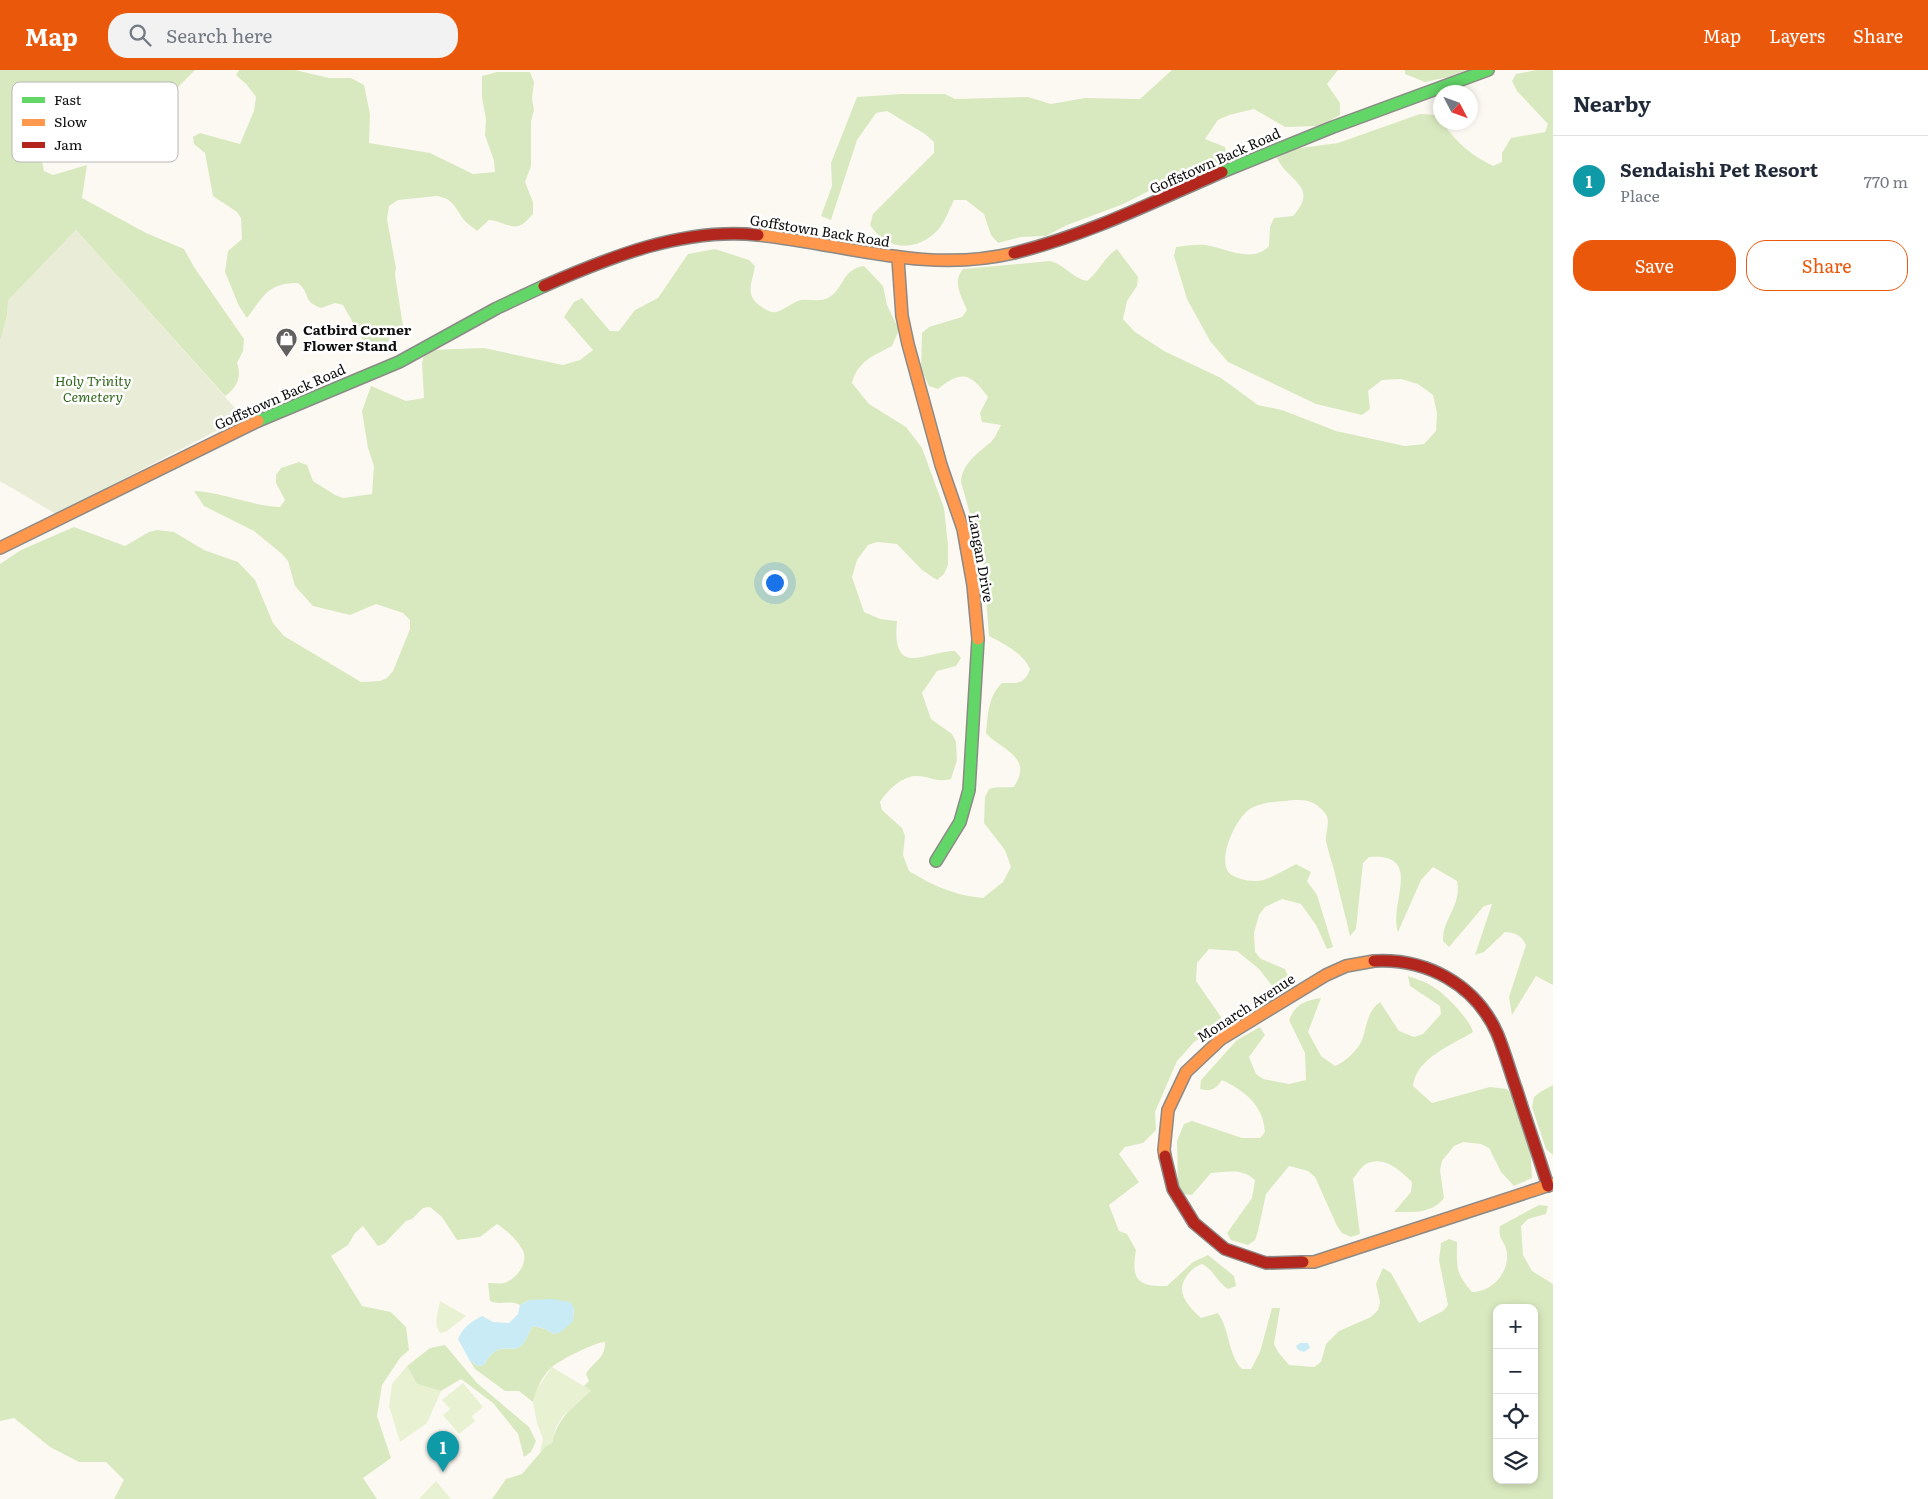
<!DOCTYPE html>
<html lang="en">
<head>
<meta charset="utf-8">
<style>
  body { margin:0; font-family:Literata,serif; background:#f2f2f3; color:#1f2937 }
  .controls { position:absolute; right:15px; bottom:15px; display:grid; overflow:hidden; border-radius:10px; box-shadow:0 2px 8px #0003 }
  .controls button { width:45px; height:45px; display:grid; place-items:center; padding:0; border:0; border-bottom:1px solid #e0e1e3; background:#fff; color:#1f2937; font:25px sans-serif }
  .compass { position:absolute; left:1433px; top:15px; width:45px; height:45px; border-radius:50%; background:#fff; box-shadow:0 2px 8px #0003; rotate:131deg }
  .you { position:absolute; left:774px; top:512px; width:18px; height:18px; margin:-12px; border:4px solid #fff; border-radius:50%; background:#1a73e8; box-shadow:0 0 0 8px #1a73e833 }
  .badge { display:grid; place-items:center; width:32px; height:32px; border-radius:50%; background:#ea580c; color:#fff; font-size:16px; font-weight:700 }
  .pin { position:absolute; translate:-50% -41px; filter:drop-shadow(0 1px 2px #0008) }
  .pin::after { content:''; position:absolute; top:26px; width:18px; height:15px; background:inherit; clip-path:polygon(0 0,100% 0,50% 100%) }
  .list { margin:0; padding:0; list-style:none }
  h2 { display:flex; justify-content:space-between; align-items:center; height:65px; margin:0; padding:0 20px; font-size:21px }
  h2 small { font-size:16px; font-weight:400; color:#747a83 }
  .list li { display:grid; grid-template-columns:32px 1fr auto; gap:15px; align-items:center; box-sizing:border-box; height:90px; padding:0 20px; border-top:1px solid #e0e1e3 }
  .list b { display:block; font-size:19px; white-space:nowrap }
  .list p { margin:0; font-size:16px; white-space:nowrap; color:#747a83 }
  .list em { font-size:16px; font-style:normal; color:#747a83 }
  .actions { display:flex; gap:10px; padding:15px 20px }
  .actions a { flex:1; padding:11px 0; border:1px solid #ea580c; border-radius:20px; text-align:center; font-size:18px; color:#ea580c }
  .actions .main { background:#ea580c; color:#fff }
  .icon { flex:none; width:28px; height:28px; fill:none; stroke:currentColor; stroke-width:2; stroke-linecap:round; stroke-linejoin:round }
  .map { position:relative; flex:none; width:1553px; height:1429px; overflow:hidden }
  header { display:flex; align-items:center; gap:30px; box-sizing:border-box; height:70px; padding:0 25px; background:#ea580c; color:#fff }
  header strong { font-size:24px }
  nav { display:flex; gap:28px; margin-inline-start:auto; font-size:18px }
  .search { width:350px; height:45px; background:#f2f2f3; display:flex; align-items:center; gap:12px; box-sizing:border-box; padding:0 18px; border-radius:20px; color:#747a83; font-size:19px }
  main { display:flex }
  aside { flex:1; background:#fff }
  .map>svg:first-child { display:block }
  .green { fill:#e8f1d2 }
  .forest { fill:#d9e9bf; fill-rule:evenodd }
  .cemetery { fill:#e9ecd6 }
  .water { fill:#c8ebf6 }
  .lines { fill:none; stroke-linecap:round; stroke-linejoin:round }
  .fast-casing { stroke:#8c8a87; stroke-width:14 }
  .slow-casing { stroke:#8c8a87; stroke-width:14 }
  .jam-casing { stroke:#8c8a87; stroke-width:14 }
  .fast { stroke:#63d668; stroke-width:11 }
  .slow { stroke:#ff974d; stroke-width:11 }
  .jam { stroke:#b3261e; stroke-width:11 }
  .labels { text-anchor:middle; stroke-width:5; stroke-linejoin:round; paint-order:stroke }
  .street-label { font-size:14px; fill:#0e0e0e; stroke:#fff }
  .poi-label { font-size:14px; font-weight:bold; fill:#0e0e0e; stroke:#fff; text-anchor:start }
  .park-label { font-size:14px; font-style:italic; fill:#33691c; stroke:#fff }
  .key { fill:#fff; stroke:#b7b7b7; stroke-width:1 }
  .key-label { font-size:14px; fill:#0e0e0e }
</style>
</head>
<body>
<header>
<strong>Map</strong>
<div class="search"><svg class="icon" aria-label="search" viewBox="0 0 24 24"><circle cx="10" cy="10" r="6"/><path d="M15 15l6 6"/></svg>Search here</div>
<nav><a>Map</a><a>Layers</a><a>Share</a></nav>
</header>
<main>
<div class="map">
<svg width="1553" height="1429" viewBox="0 0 1553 1429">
  <rect width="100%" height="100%" fill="#fcf9f2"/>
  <path class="green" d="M 440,1231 L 466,1246 L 447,1261 L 441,1263 C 432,1257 439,1240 440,1231 Z
    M 407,1296 L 417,1314 L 441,1321 L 427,1353 L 400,1372 L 389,1336 L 392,1314 Z
    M 552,1297 L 592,1321 L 563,1346 L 556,1357 L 552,1373 L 540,1382 L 543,1369 L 537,1353 L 533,1332 L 536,1320 Z
    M 463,1313 L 483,1337 L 472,1346 L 475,1351 L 459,1364 L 443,1345 L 450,1339 L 442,1330 Z
    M 436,1411 L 451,1429 L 419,1429 Z"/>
  <path class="forest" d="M 0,0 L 195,0 L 167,28 L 130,59 C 118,60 117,54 107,53 C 77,48 56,57 40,82 L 44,101 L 53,105 L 87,95 L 82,128 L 146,163 L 184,179 L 194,197 L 244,269 L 243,281 L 237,293 C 242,307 237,318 225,326 L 76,160 L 9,230 L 7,246 L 0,272 Z
    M 239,0 L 295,0 L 329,8 L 351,8 L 364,15 L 370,44 L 369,73 L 430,83 L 473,104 L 495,102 L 494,91 L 485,65 L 486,49 L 482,28 L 482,6 L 497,2 L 530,2 L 534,12 L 532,29 L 534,40 L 531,51 L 531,96 L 525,112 L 533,132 L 533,144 C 530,147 525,153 521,155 C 511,160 500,150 489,150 L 477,161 C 473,157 467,154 464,150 C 455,138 454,129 437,126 L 398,130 L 389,136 L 387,149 L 396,198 L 395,205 L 403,256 L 396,257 L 385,277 L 379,281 L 365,274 L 343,235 L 335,233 L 321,238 C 302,231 311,224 298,213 C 267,213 264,226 247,248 L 239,236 L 225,202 L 228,181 L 242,169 L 241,148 L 237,142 L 213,126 L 205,83 L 194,74 L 193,67 L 200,63 L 240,74 L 254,41 L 256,27 L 247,15 L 236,5 Z
    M 1172,0 L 1338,0 L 1327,14 L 1340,33 L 1340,45 L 1320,56 L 1285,57 L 1254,39 L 1229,45 L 1218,50 L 1205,69 L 1225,77 L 1227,89 L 1220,98 L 1210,104 L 1173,109 L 1121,135 L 1067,155 L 1046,166 L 1021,167 L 998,173 L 991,165 L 984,144 L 966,130 L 954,130 C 949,140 944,154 937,161 C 915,183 886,180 870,155 L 873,144 L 934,83 L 934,72 L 925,64 L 887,41 L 876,43 L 857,70 L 831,150 L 821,146 L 832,116 L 831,93 L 857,27 L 901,24 L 945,24 L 955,29 L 1028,27 L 1051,34 L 1085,28 L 1140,29 Z
    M 1405,0 L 1467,0 L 1448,7 L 1425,12 L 1405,4 Z
    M 1537,0 L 1553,0 L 1553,915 L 1536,906 L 1512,945 L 1509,927 L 1526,875 C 1521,865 1516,863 1505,862 L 1484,882 L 1475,885 L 1492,834 L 1484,836 L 1449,877 L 1443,871 C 1442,849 1462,836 1457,811 L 1433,797 L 1421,810 L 1398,862 C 1388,835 1425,782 1369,787 L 1363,793 L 1356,859 L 1350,866 C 1345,844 1339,822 1334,800 C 1331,790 1328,780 1326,771 C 1325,761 1332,750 1324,742 C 1313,729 1302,729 1286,731 C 1274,732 1261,732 1250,739 C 1236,748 1217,788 1229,803 C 1234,808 1247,811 1254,811 C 1267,812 1284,800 1296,794 L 1311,802 L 1307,811 L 1317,825 L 1333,877 L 1327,879 L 1316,855 L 1301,834 L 1282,829 L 1265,837 L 1259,845 L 1254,863 L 1255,882 L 1261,889 L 1285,899 L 1289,908 L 1276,921 L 1259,899 L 1237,881 L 1209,879 L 1197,893 L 1196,911 L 1221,947 L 1218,956 L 1194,972 L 1177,991 L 1155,1042 L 1156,1060 L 1143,1073 L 1125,1077 L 1119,1084 L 1139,1112 L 1109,1135 L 1119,1161 L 1127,1164 L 1136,1180 C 1131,1209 1137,1217 1167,1216 L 1193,1192 L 1208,1185 L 1234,1206 L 1236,1216 L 1228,1219 C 1216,1211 1214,1200 1202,1194 C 1194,1197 1191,1200 1186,1207 C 1175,1223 1189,1237 1201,1248 L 1218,1243 C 1230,1260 1228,1285 1242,1299 L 1251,1299 L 1260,1282 L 1272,1238 L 1280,1238 L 1274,1274 L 1278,1282 L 1289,1295 L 1314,1297 L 1321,1292 L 1326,1274 L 1339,1261 L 1371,1247 L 1378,1240 L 1380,1232 L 1376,1214 L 1383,1198 L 1391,1203 L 1419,1253 L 1443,1241 L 1448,1235 L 1439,1190 L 1441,1173 L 1449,1169 L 1457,1172 C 1457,1198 1455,1202 1472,1222 C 1493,1222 1512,1200 1506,1178 C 1502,1168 1498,1168 1500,1156 L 1539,1135 L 1548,1136 L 1546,1144 L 1528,1149 L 1521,1156 L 1523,1185 L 1532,1201 L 1553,1214 L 1553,1429 L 492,1429 L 506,1409 L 522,1404 L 545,1377 L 552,1373 C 559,1345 572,1339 591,1321 L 584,1316 L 589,1311 L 586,1304 C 594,1290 605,1290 605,1272 C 595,1272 560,1290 552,1297 C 542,1306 536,1319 533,1332 L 519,1321 L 505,1321 L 475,1299 L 470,1291 L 478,1296 L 484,1295 C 500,1266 511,1287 523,1274 C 527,1269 529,1261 533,1256 L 545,1259 L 554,1264 L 573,1251 L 574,1238 L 529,1230 L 520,1235 C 509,1229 501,1236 490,1231 L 488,1213 C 493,1213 500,1214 504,1213 C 517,1209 530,1191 522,1179 C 516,1168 506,1160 497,1154 L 480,1167 L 457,1170 L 442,1147 L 430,1137 L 423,1138 L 412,1149 L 406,1151 L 385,1173 L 378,1176 L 363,1156 L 355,1163 L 348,1175 L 331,1186 L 362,1236 L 391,1242 L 406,1257 L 409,1280 L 400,1288 L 382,1315 L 377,1346 L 391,1388 L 363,1408 L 377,1429 L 114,1429 L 124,1410 L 106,1392 L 79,1392 L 50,1377 L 14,1348 L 0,1351 L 0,494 L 21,480 L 74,457 L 125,476 L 149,462 L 157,460 L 174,462 L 204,480 L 238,492 L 255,510 L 273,553 L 284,566 L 361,612 L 380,611 L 387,608 L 393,601 L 410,559 L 410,550 L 403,543 L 376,534 L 350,545 L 313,536 L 295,516 L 288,491 L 282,484 L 254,461 L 204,436 L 194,421 C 224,422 251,436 280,437 L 285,430 L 276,413 L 276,405 L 281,398 L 299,392 L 307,395 L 313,411 L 335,425 L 343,428 L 372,424 L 374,396 L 368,378 L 362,341 L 371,316 L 406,331 L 424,328 L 422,293 L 424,285 L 431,280 L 484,278 L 563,295 L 580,290 L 593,280 L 564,247 L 574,232 L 582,228 L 610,261 L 619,261 L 635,240 L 658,228 L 688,184 L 715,179 L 749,190 L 755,196 C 752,214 744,226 762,237 C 766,240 771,243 776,242 C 785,240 792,232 801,230 C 809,229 820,232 828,228 C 844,219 842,199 864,196 L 883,216 L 887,235 L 899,260 L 892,276 C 873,286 858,291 852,313 L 869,334 L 906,357 L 922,378 L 944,438 L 948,475 L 948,495 L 944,504 L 937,510 L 922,500 L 897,474 L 877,472 L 868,475 L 857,490 L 852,507 L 864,542 L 880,549 L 897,551 C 896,563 894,586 911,588 C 921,589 941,581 955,581 L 961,588 L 956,596 L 937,601 L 922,623 L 931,649 L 952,664 L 956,672 L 957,690 L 951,709 C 936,713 928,705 915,706 C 901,707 887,721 880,732 L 882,740 L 902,758 L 905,766 L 903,785 L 909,801 C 934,816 953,825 983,828 L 1003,812 L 1011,797 L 1005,780 L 984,753 L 985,727 L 989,719 C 998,716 1005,718 1014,717 C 1016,713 1020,707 1020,702 C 1023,684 995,675 986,663 C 988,645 988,626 1002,613 C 1017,613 1024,615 1030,599 C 1023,583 1004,574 989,566 L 983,490 L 961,412 C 962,393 978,383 991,372 C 995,368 998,361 1001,355 L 982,352 L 980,343 L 988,327 C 970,303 962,300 938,319 L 929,316 L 921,299 L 922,263 L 929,257 L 962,247 L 967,240 C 961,225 952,212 963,199 L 1050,191 C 1064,194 1072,208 1087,211 C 1099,202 1104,187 1117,179 L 1138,207 L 1137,216 L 1127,231 L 1123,249 L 1135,262 L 1164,281 L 1221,308 L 1258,335 L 1282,340 L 1336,361 L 1405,376 L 1424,374 L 1436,361 L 1437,343 L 1433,325 L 1418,314 L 1401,309 L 1382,310 L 1368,321 L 1370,339 L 1362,345 L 1316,334 L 1228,292 L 1210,271 L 1187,229 L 1174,186 L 1176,177 C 1185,176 1196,174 1205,175 C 1226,178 1252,194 1269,176 L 1270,157 L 1274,148 L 1293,146 C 1320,116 1287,111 1277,88 L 1293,79 L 1338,73 L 1420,44 L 1438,45 L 1440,52 L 1443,53 C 1458,74 1470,84 1493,96 L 1502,92 L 1502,83 L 1511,68 L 1545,62 L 1548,54 L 1517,21 L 1512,11 L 1516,4 ZM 1497,1238 L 1534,1238 L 1534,1410 L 1497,1410 Z
    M 1408,906 C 1433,914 1440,920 1458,939 C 1464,947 1470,952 1473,962 C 1452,975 1416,988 1413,1016 L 1432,1033 L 1490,1017 L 1507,1019 C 1528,1044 1531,1076 1532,1108 L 1514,1116 L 1501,1102 L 1489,1078 L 1481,1074 L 1463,1072 L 1454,1076 L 1442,1091 L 1440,1100 L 1444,1128 C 1432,1144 1412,1142 1394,1142 L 1411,1122 L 1412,1112 C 1400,1101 1385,1085 1366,1094 C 1361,1097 1356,1105 1353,1109 L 1360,1164 L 1351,1167 L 1342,1163 L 1337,1156 L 1315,1107 L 1308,1101 L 1289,1096 L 1266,1124 L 1258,1161 L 1255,1170 L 1248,1175 L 1231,1170 L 1227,1163 L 1252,1128 L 1255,1110 C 1242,1098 1228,1102 1211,1103 L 1192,1125 L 1183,1124 L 1178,1117 L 1177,1071 L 1184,1054 L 1192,1051 L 1242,1068 L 1260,1068 L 1265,1062 C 1263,1035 1245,1021 1222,1010 C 1216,1019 1211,1022 1200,1019 L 1201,1010 L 1237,970 L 1260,957 L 1265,965 L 1249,987 L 1256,1004 L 1263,1009 L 1289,1014 L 1306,1010 L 1305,983 L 1289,950 C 1296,934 1304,931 1321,928 L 1308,962 L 1321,986 L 1335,996 C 1345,992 1358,980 1362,970 C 1367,956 1367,941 1380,932 L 1399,961 L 1414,967 L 1423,964 L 1441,944 L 1440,936 L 1410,916 Z
    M 1553,1015 L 1553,1085 L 1546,1079 L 1532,1037 L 1534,1027 L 1540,1022 Z
    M 445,1275 L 477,1313 L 529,1357 L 536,1371 L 531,1382 L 524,1387 L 518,1364 L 493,1333 L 461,1309 L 441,1321 L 417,1314 L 407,1296 L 430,1278 Z"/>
  <path class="cemetery" d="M 76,160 L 243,347 L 56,444 L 0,411 L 0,272 L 7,246 L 8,230 Z"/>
  <path class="water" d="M 551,1229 L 570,1232 L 574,1238 L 573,1251 L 561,1262 L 554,1264 L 545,1259 L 533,1256 C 529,1261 527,1269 523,1274 C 511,1287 500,1266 484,1295 L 478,1296 L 470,1291 L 458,1269 C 463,1257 471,1252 482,1246 L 493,1252 L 509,1253 L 518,1244 L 520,1235 L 529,1230 Z
    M 1300,1273 L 1308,1273 L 1310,1278 L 1304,1282 L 1298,1280 L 1296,1276 Z"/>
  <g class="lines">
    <defs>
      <path id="fast" d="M 1222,102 L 1333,57 L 1488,0
        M 258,351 L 399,292 L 497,238 L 544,216
        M 936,791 L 960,752 L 969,720 L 978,569"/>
      <path id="slow" d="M 758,165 C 845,174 925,204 1014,183
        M 898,189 L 902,246 L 908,274 L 941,395 L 963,459 L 973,515 L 978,569
        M 0,478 L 258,351
        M 1165,1086 L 1164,1080 L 1168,1040 L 1186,1002 L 1221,969 L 1326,905 L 1346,896 L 1374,891
        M 1303,1192 L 1314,1192 L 1553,1114"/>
      <path id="jam" d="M 1014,183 C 1087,165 1153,132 1222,102
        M 544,216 C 610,187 684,157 758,165
        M 1374,891 C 1426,888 1475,914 1497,963 C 1505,982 1510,1002 1517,1021 C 1527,1053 1538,1084 1548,1116
        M 1165,1086 L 1173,1119 L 1194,1153 L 1225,1179 L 1266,1193 L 1303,1192"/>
    </defs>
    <use href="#fast" class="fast-casing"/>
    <use href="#slow" class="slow-casing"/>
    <use href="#jam" class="jam-casing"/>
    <use href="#fast" class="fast"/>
    <use href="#slow" class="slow"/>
    <use href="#jam" class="jam"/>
  </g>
  <defs>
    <symbol id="shop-pin" viewBox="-11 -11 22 30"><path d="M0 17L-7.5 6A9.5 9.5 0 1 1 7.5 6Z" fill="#61605e" stroke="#fff"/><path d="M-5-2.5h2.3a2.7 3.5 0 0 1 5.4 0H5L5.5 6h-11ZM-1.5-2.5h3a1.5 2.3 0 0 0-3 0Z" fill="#fff"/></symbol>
  </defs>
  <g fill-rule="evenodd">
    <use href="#shop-pin" x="274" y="256" width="25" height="34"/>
  </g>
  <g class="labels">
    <g class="street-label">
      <text transform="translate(1215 91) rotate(-24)" y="5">Goffstown Back Road</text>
      <text transform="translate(820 161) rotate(9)" y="5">Goffstown Back Road</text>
      <text transform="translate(280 327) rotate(-24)" y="5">Goffstown Back Road</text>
      <text transform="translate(981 488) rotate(80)" y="5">Langan Drive</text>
      <text transform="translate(1246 938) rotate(-33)" y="5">Monarch Avenue</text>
    </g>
    <g class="poi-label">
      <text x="303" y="265">Catbird Corner<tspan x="303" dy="16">Flower Stand</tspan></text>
    </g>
    <g class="park-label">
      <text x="93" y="316">Holy Trinity<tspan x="93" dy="16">Cemetery</tspan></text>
    </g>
  </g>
  <rect x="12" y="12" width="166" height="80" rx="8" class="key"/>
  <rect x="22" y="27" width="23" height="6" fill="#63d668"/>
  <rect x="22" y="49" width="23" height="7" fill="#ff974d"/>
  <rect x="22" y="72" width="23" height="6" fill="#b3261e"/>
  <g class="key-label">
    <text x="54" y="35">Fast</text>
    <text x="54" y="57">Slow</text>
    <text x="54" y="80">Jam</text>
  </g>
</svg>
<div class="controls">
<button>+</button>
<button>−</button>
<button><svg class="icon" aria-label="locate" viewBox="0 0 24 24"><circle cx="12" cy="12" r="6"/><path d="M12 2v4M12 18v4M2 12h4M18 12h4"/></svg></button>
<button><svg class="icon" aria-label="layers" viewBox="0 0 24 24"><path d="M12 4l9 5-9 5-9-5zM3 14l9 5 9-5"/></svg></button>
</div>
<svg class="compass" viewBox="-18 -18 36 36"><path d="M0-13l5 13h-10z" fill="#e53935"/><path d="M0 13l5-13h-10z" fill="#747a83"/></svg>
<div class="you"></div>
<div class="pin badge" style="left:443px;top:1402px;background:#0f9aa8">1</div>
</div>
<aside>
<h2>Nearby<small></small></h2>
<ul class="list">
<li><span class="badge" style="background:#0f9aa8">1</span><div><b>Sendaishi Pet Resort</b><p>Place</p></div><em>770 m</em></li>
</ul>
<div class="actions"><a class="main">Save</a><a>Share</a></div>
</aside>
</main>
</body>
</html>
